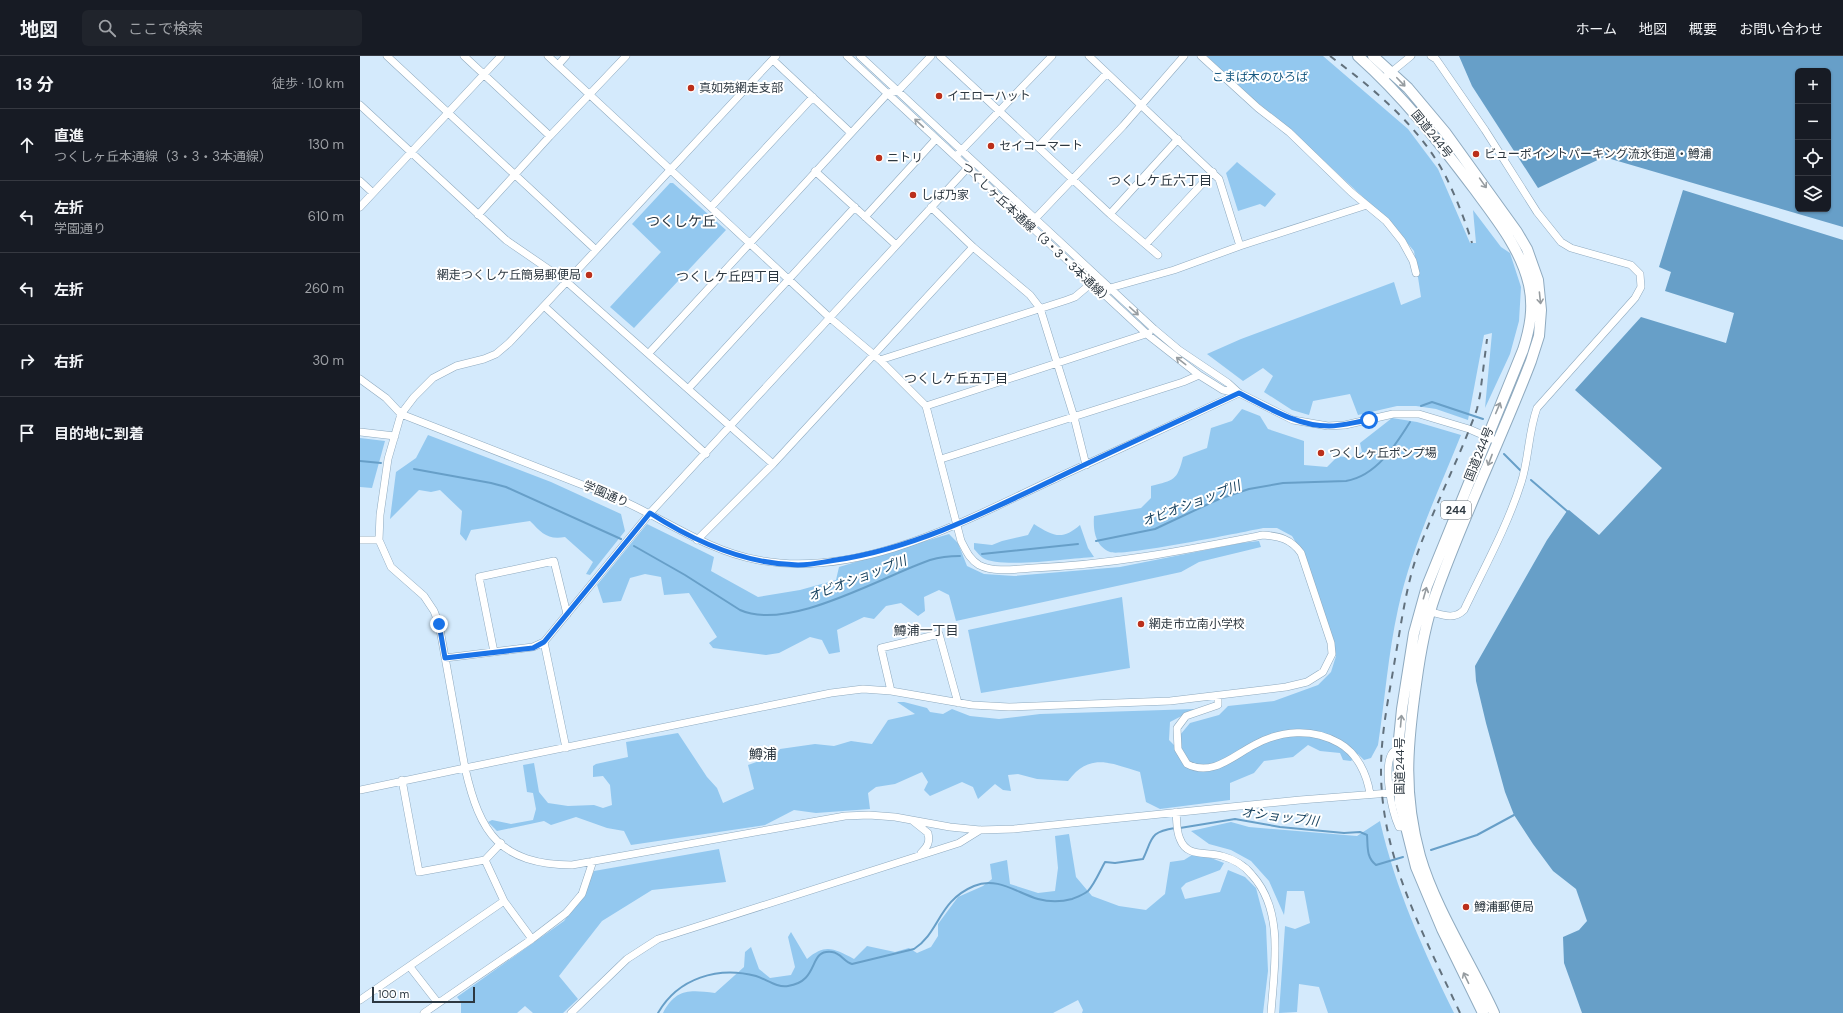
<!DOCTYPE html>
<html lang="ja">
<head>
<meta charset="utf-8">
<style>
  body { margin:0; font-family:"DM Sans","Noto Sans JP",sans-serif; background:#20242c; color:#f1f3f6 }
  .controls { position:absolute; right:12px; top:12px; display:grid; overflow:hidden; border-radius:6px; box-shadow:0 1px 3px #0004 }
  .controls button { width:36px; height:36px; display:grid; place-items:center; padding:0; border:0; border-bottom:1px solid #363941; background:#171b24; color:#f1f3f6; font:20px sans-serif }
  .scale { position:absolute; left:12px; bottom:10px; width:103px; box-sizing:border-box; padding-left:4px; border:2px solid #2d3841; border-top:0; font-size:11px; line-height:14px; white-space:nowrap; color:#2d3841; -webkit-text-stroke:3px #fff; paint-order:stroke }
  .stop { position:absolute; width:12px; height:12px; margin:-9px; border:3px solid #1a73e8; border-radius:50%; background:#fff }
  .stop.end { background:#1a73e8; border-color:#fff; box-shadow:0 1px 4px #0008 }
  .list { margin:0; padding:0; list-style:none }
  h2 { display:flex; justify-content:space-between; align-items:center; height:52px; margin:0; padding:0 16px; font-size:17px }
  h2 small { font-size:13px; font-weight:400; color:#9ea1a6 }
  .list li { display:grid; grid-template-columns:26px 1fr auto; gap:12px; align-items:center; box-sizing:border-box; height:72px; padding:0 16px; border-top:1px solid #363941 }
  .list b { display:block; font-size:15px; white-space:nowrap }
  .list p { margin:0; font-size:13px; white-space:nowrap; color:#9ea1a6 }
  .list em { font-size:13px; font-style:normal; color:#9ea1a6 }
  .icon { flex:none; width:22px; height:22px; fill:none; stroke:currentColor; stroke-width:2; stroke-linecap:round; stroke-linejoin:round }
  .map { position:relative; flex:none; width:1483px; height:957px; overflow:hidden }
  header { display:flex; align-items:center; gap:24px; box-sizing:border-box; height:56px; padding:0 20px; background:#171b24; border-bottom:1px solid #363941 }
  header strong { font-size:19px }
  nav { display:flex; gap:22px; margin-inline-start:auto; font-size:14px }
  .search { width:280px; height:36px; background:#20242c; display:flex; align-items:center; gap:10px; box-sizing:border-box; padding:0 14px; border-radius:6px; color:#9ea1a6; font-size:15px }
  main { display:flex }
  aside { flex:1; background:#171b24 }
  .map>svg:first-child { display:block }
  .green { fill:#93c8ef }
  .water { fill:#679fc8; fill-rule:evenodd }
  .lines { fill:none; stroke-linecap:round; stroke-linejoin:round }
  .stream { stroke:#679fc8; stroke-width:2 }
  .minor-casing { stroke:#8faabf; stroke-width:8 }
  .highway-casing { stroke:#8faabf; stroke-width:12 }
  .minor { stroke:#fff; stroke-width:7 }
  .highway { stroke:#fff; stroke-width:10 }
  .rail { stroke:#62717d; stroke-width:2; stroke-dasharray:7 7; stroke-linecap:butt }
  .oneway { stroke:#969ca0 }
  .route { stroke:#1a73e8; stroke-width:5 }
  .poi-dot { fill:#bb2f1a; stroke:#fff; stroke-width:1.5 }
  .labels { text-anchor:middle; stroke-width:4; stroke-linejoin:round; paint-order:stroke }
  .shield { fill:#fff; stroke:#6c747a; stroke-width:1 }
  .shield-label { font-size:11px; font-weight:bold; fill:#2d3841 }
  .park-label { font-size:12px; fill:#165880; stroke:#fff }
  .poi-label { font-size:12px; fill:#2d3841; stroke:#fff; text-anchor:start }
  .street-label { font-size:12px; fill:#2d3841; stroke:#fff }
  .neighbourhood-label { font-size:13px; fill:#2d3841; stroke:#fff }
  .water-label { font-size:13px; font-style:italic; fill:#184360; stroke:#fff }
  .quarter-label { font-size:14px; fill:#2d3841; stroke:#fff }
</style>
</head>
<body>
<header>
<strong>地図</strong>
<div class="search"><svg class="icon" aria-label="search" viewBox="0 0 24 24"><circle cx="10" cy="10" r="6"/><path d="M15 15l6 6"/></svg>ここで検索</div>
<nav><a>ホーム</a><a>地図</a><a>概要</a><a>お問い合わせ</a></nav>
</header>
<main>
<aside>
<h2>13 分<small>徒歩 · 1.0 km</small></h2>
<ul class="list">
<li><svg class="icon" aria-label="ahead" viewBox="0 0 24 24"><path d="M12 20V5M6 11l6-6 6 6"/></svg><div><b>直進</b><p>つくしヶ丘本通線（3・3・3本通線）</p></div><em>130 m</em></li>
<li><svg class="icon" aria-label="left" viewBox="0 0 24 24"><path d="M17 20v-9H6M10 6l-5 5 5 5"/></svg><div><b>左折</b><p>学園通り</p></div><em>610 m</em></li>
<li><svg class="icon" aria-label="left" viewBox="0 0 24 24"><path d="M17 20v-9H6M10 6l-5 5 5 5"/></svg><div><b>左折</b></div><em>260 m</em></li>
<li><svg class="icon" aria-label="right" viewBox="0 0 24 24"><path d="M7 20v-9h11M14 6l5 5-5 5"/></svg><div><b>右折</b></div><em>30 m</em></li>
<li><svg class="icon" aria-label="arrive" viewBox="0 0 24 24"><path d="M6 21V4h12l-3 4 3 4H6"/></svg><div><b>目的地に到着</b></div></li>
</ul>
</aside>
<div class="map">
<svg width="1483" height="957" viewBox="0 0 1483 957">
  <rect width="100%" height="100%" fill="#d4eafc"/>
  <path class="green" d="M 847,0 L 963,0 L 1048,73 L 1078,113 L 1110,187 L 1116,187 L 1113,154 L 1141,191 L 1150,197 L 1161,231 L 1159,265 L 1150,298 L 1125,352 L 1132,277 L 1124,279 L 1108,364 L 1076,353 L 1056,350 L 1037,350 L 998,359 L 990,338 L 953,345 L 949,359 L 932,354 L 904,336 L 913,320 L 903,312 L 883,325 L 847,298 L 881,283 L 1034,226 L 1041,249 L 1061,241 L 1054,195 L 1030,166 L 924,68 L 883,35 Z
    M 877,106 L 916,138 L 905,151 L 900,148 L 878,155 L 866,117 Z
    M 310,127 L 313,127 L 366,174 L 274,272 L 250,251 L 301,196 L 272,168 Z
    M 882,353 L 900,360 L 908,373 L 944,385 L 944,409 L 967,411 L 978,400 L 991,402 L 1002,396 L 1000,387 L 1032,362 L 1057,366 L 1101,379 C 1078,436 1051,493 1038,553 C 1028,598 1025,644 1018,689 L 1011,702 L 1004,704 L 998,698 L 991,705 L 983,704 L 980,697 L 960,695 L 948,689 L 933,701 L 904,705 L 894,717 L 870,727 L 870,744 L 800,753 L 786,746 L 780,716 C 750,707 730,696 708,725 L 677,723 L 658,718 L 648,719 L 651,735 L 643,734 L 635,728 L 618,743 L 613,731 L 602,726 L 570,740 L 564,734 L 568,726 L 562,716 L 535,728 L 516,731 L 508,737 L 510,753 L 456,757 L 434,754 L 405,769 L 271,789 L 264,775 L 247,772 L 216,761 L 191,769 L 184,765 L 137,775 L 128,766 L 132,764 L 151,768 L 173,764 L 176,753 L 173,737 L 167,736 L 163,709 L 174,707 L 179,736 L 188,747 L 208,750 L 234,749 L 243,752 L 252,749 L 250,729 L 243,720 L 233,721 L 233,710 L 236,708 L 268,701 L 266,686 L 318,677 L 347,721 L 357,732 L 363,747 L 394,733 L 388,709 L 416,699 L 420,693 L 455,688 L 474,690 L 491,685 L 512,688 L 528,664 L 555,658 L 537,646 L 544,646 L 567,652 L 570,656 L 583,658 L 592,653 L 610,660 L 639,663 L 680,658 L 835,653 L 810,666 L 809,684 L 815,690 L 820,679 L 830,667 L 859,659 L 868,650 L 914,645 L 958,629 L 971,616 L 976,600 L 947,505 L 932,480 L 917,472 L 903,472 C 884,476 761,501 750,496 C 735,490 733,474 734,460 L 781,452 L 791,442 L 791,430 C 814,424 817,425 823,401 L 847,392 L 851,372 L 872,365 Z
    M 68,379 L 191,426 L 261,458 L 265,475 L 230,519 L 226,518 L 233,506 L 205,481 C 187,484 182,477 170,465 L 111,474 L 106,485 L 100,478 L 102,455 L 80,434 L 71,436 L 59,434 L 30,463 L 36,416 L 56,402 Z
    M 0,382 L 25,385 L 12,432 L 0,431 Z
    M 287,468 L 354,501 L 351,515 L 398,541 L 440,534 L 476,524 L 479,511 L 589,478 L 598,487 L 607,510 L 624,518 L 654,520 L 760,511 L 881,487 L 899,485 L 901,491 L 839,506 L 821,516 L 596,565 L 589,539 L 579,534 L 564,541 L 565,555 L 558,560 L 541,547 L 526,550 L 514,563 L 504,561 L 477,574 L 480,596 L 469,598 L 462,584 L 450,581 L 419,597 L 406,599 L 353,592 L 349,587 L 357,581 L 329,537 L 304,539 L 301,521 L 285,518 L 270,522 L 261,545 L 243,547 L 237,529 Z
    M 674,468 C 693,480 702,485 720,469 L 728,492 L 734,501 C 712,502 640,513 623,502 C 620,500 617,496 614,493 L 614,487 L 632,489 L 642,485 L 668,479 Z
    M 762,541 L 770,612 L 621,637 L 608,574 Z
    M 1020,765 C 1035,832 1064,896 1094,957 L 968,957 L 959,931 L 939,928 L 937,956 L 919,957 L 925,870 L 935,873 L 950,867 L 944,835 L 927,835 L 924,859 L 909,825 L 891,805 L 871,794 L 849,788 L 831,775 L 871,766 L 889,771 L 997,780 Z
    M 709,778 L 716,821 L 732,840 L 759,850 L 786,854 L 805,838 L 810,806 L 824,804 L 832,799 L 851,802 L 864,807 L 860,814 L 826,827 L 821,832 L 825,843 L 860,836 L 868,814 L 885,821 L 896,832 L 906,870 L 908,915 L 903,957 L 722,957 L 723,954 L 718,944 L 693,957 L 303,957 C 316,932 330,934 355,937 L 384,911 L 385,896 L 391,891 L 399,913 L 410,922 L 431,919 L 435,911 L 428,881 L 431,876 L 447,903 C 466,887 474,893 494,903 L 507,890 L 535,896 L 549,892 L 557,897 L 571,891 L 578,880 L 578,868 L 598,841 L 623,830 L 632,823 L 630,808 L 647,804 L 650,828 L 678,837 L 695,835 L 698,812 L 695,780 Z
    M 359,793 L 366,826 L 292,834 L 242,865 L 199,920 L 218,943 L 203,957 L 173,957 L 165,950 L 157,957 L 101,957 L 101,946 L 97,941 L 204,865 L 223,840 L 234,815 Z"/>
  <path class="water" d="M 1099,0 L 1483,0 L 1483,171 L 1244,101 L 1178,132 L 1112,30 ZM 1438,15 L 1468,15 L 1468,153 L 1438,153 Z
    M 1323,134 L 1483,184 L 1483,957 L 1222,957 L 1204,907 L 1203,881 L 1219,874 L 1227,865 L 1216,833 L 1193,815 L 1173,788 L 1154,759 L 1145,736 L 1126,667 L 1116,625 L 1115,610 L 1187,484 L 1207,455 L 1209,454 L 1239,479 L 1302,412 L 1215,334 L 1281,261 L 1366,287 L 1374,257 L 1305,235 L 1311,216 L 1299,211 Z"/>
  <g class="lines">
    <path class="stream" d="M 1061,350 L 1072,346 L 1123,363
      M 1144,398 L 1162,416
      M 0,405 L 21,407
      M 54,413 L 131,427 L 146,431 L 261,483
      M 1171,424 L 1207,455
      M 736,485 L 795,473 L 859,443 L 889,433 L 923,427 L 986,425 C 1016,420 1035,390 1050,366
      M 274,490 L 325,519 L 380,554 C 429,576 521,521 570,504 C 580,501 590,500 600,500
      M 622,498 L 718,488
      M 820,772 L 875,763 L 920,771 L 984,777 L 1000,776 L 1007,779 C 1008,791 1006,801 1016,809 L 1043,801
      M 1071,794 L 1117,779 L 1154,759
      M 298,957 C 318,922 358,910 396,920 C 406,923 417,932 428,930 C 461,925 447,893 472,896 C 481,897 484,906 492,908 L 554,893 C 580,876 578,845 614,830 C 637,820 657,837 678,843 C 689,846 701,846 712,843 C 717,841 723,839 728,835 C 734,829 740,815 745,806 L 755,807 L 783,803 C 793,782 789,776 815,772"/>
    <defs>
      <path id="minor" d="M 27,0 L 236,194
        M 104,0 L 190,80 L 266,0
        M 188,0 L 469,261 L 520,304 L 566,350 L 601,485 C 606,494 609,503 619,509 C 634,517 657,513 673,512 C 751,509 826,494 903,479 C 919,480 931,483 941,497 L 971,587 L 972,598 L 963,616 L 947,626 L 926,631 L 810,645 L 649,651 L 612,649 L 531,635 L 503,633 L 471,637 L 105,712 L 79,568 L 74,555 L 64,540 L 31,511 L 19,484 L 20,459 L 28,403 L 41,358 L 54,341 L 73,322 L 96,310 L 124,303 L 136,298 L 149,287 C 239,192 327,95 416,0
        M 487,0 L 788,279 L 839,319 L 863,334 L 879,337 L 933,364 L 968,370 L 985,369 L 1033,358 L 1059,358 L 1109,373 L 1132,383
        M 500,0 L 794,273 L 819,294 L 868,327 L 879,337
        M 580,0 L 750,158 L 798,199
        M 729,0 L 859,123 L 880,190
        M 841,0 L 898,52 L 929,76 L 991,136 L 1026,165 L 1042,185 L 1053,205 L 1056,217
        M 413,4 L 491,77
        M 198,9 L 206,0
        M 1023,23 L 1051,0
        M 0,49 L 146,184 L 207,226 L 413,408
        M 678,91 L 747,17
        M 598,98 L 692,0
        M 455,115 L 536,189
        M 0,125 L 13,137
        M 0,151 L 141,0
        M 351,151 L 453,41
        M 571,151 L 613,191 L 670,239 L 680,252 L 714,361 L 726,409
        M 750,158 L 818,83
        M 118,159 L 190,80
        M 505,161 L 576,83
        M 672,166 L 763,70 L 824,0
        M 786,188 L 853,116
        M 748,235 L 750,232 L 814,214 L 880,190 L 1007,149
        M 184,250 L 346,398
        M 289,297 L 528,37 L 538,35 L 571,0
        M 520,304 L 707,244 L 715,241 L 734,225
        M 0,323 L 26,342 L 41,358 L 261,444 C 308,465 348,495 398,504 C 503,524 611,461 703,419 C 762,392 820,365 879,337
        M 328,333 L 495,151
        M 566,350 L 789,277
        M 0,376 L 35,380
        M 581,403 L 823,326 L 839,319
        M 0,484 L 19,484
        M 337,484 L 413,408 L 613,191
        M 1067,555 C 1081,558 1093,565 1104,554 C 1124,512 1147,471 1161,427 C 1169,403 1168,377 1177,352 L 1275,242 L 1281,231 L 1280,218 L 1271,209 L 1211,192 L 1201,186 L 1177,156 L 1125,74 L 1076,3 L 1071,0
        M 184,586 L 206,692
        M 134,596 L 119,521 L 194,505 L 207,558
        M 85,602 L 173,591 L 184,586 L 290,457 L 613,106
        M 531,635 L 521,592 L 579,578 L 598,647
        M 858,640 L 858,649 L 826,660 L 817,672 L 818,693 L 827,708 C 852,721 873,700 894,689 C 921,674 953,672 979,687 C 997,697 1007,718 1010,738
        M 1048,692 C 1043,693 1037,692 1033,696 C 1022,710 1032,756 1039,771 L 1050,771
        M 42,724 L 59,816 L 125,804 L 141,787
        M 0,734 L 105,712 C 120,778 140,808 212,809 L 485,760 L 509,759 L 535,761 L 590,771 L 620,774 L 654,773 L 940,744 L 1030,737
        M 816,756 C 817,764 816,775 820,783 C 827,802 846,795 862,800 C 873,803 885,810 892,819 C 925,855 914,913 911,957
        M 553,765 L 568,777 C 570,786 568,790 561,797
        M 125,804 L 144,845 L 172,883
        M 50,911 L 78,947
        M 0,944 L 144,845
        M 64,957 L 172,883 L 206,857 L 222,838 L 233,805
        M 211,957 L 267,903 L 298,883 L 599,787 L 620,774"/>
      <path id="highway" d="M 998,0 C 1043,40 1079,86 1115,134 C 1136,163 1161,193 1169,229 C 1174,252 1170,272 1163,294 L 1067,530 L 1054,577 L 1042,653 L 1038,693 L 1040,747 L 1056,811 L 1082,873 L 1123,957
        M 1013,0 L 1048,32 L 1085,76 L 1157,176 L 1167,193 L 1178,224 L 1181,254 L 1179,280 L 1171,305 C 1141,384 1103,460 1075,540 C 1065,568 1060,598 1056,628 C 1047,691 1043,738 1060,800 C 1075,852 1111,907 1134,957"/>
    </defs>
    <use href="#minor" class="minor-casing"/>
    <use href="#highway" class="highway-casing"/>
    <use href="#minor" class="minor"/>
    <use href="#highway" class="highway"/>
    <path class="rail" d="M 970,0 C 1014,33 1059,70 1085,119 C 1096,141 1105,164 1112,187
      M 1100,957 C 1064,879 1021,802 1021,714 C 1021,676 1029,640 1035,603 C 1042,563 1047,523 1062,485 C 1079,441 1101,398 1117,353 L 1120,339 L 1127,283"/>
  </g>
  <defs><path id="oneway-shaft" d="M-6 0H5M1.5-3L5.5 0L1.5 3" fill="none" stroke-width="1.6" stroke-linecap="round" stroke-linejoin="round"/></defs>
  <g class="oneway">
    <use href="#oneway-shaft" transform="translate(1041 26) rotate(46)"/>
    <use href="#oneway-shaft" transform="translate(559 67) rotate(-137)"/>
    <use href="#oneway-shaft" transform="translate(1123 127) rotate(55)"/>
    <use href="#oneway-shaft" transform="translate(1180 242) rotate(84)"/>
    <use href="#oneway-shaft" transform="translate(774 255) rotate(42)"/>
    <use href="#oneway-shaft" transform="translate(821 305) rotate(-142)"/>
    <use href="#oneway-shaft" transform="translate(1138 352) rotate(-67)"/>
    <use href="#oneway-shaft" transform="translate(1130 404) rotate(111)"/>
    <use href="#oneway-shaft" transform="translate(1065 537) rotate(-74)"/>
    <use href="#oneway-shaft" transform="translate(1041 665) rotate(-85)"/>
    <use href="#oneway-shaft" transform="translate(1106 922) rotate(-116)"/>
  </g>
  <g class="lines">
    <path class="route" d="M 79,568 L 85,602 L 173,592 L 184,586 L 290,457 C 335,486 384,508 438,509 C 451,509 464,506 476,504 C 556,492 628,455 699,421 C 759,392 819,365 879,337 C 907,351 937,370 969,370 C 982,370 995,366 1009,364"/>
  </g>
  <g class="poi-dot">
    <circle cx="331" cy="32" r="4"/>
    <circle cx="579" cy="40" r="4"/>
    <circle cx="631" cy="90" r="4"/>
    <circle cx="1116" cy="98" r="4"/>
    <circle cx="519" cy="102" r="4"/>
    <circle cx="553" cy="139" r="4"/>
    <circle cx="229" cy="219" r="4"/>
    <circle cx="961" cy="397" r="4"/>
    <circle cx="781" cy="568" r="4"/>
    <circle cx="1106" cy="851" r="4"/>
  </g>
  <g class="labels">
    <rect class="shield" x="1081" y="445" width="30" height="18" rx="3"/>
    <g class="shield-label">
      <text x="1096" y="458">244</text>
    </g>
    <g class="park-label">
      <text x="900" y="25">こまば木のひろば</text>
    </g>
    <g class="poi-label">
      <text x="339" y="36">真如苑網走支部</text>
      <text x="587" y="44">イエローハット</text>
      <text x="639" y="94">セイコーマート</text>
      <text x="1124" y="102">ビューポイントパーキング流氷街道・鱒浦</text>
      <text x="527" y="106">ニトリ</text>
      <text x="561" y="143">しば乃家</text>
      <text x="221" y="223" text-anchor="end">網走つくしケ丘簡易郵便局</text>
      <text x="969" y="401">つくしヶ丘ポンプ場</text>
      <text x="789" y="572">網走市立南小学校</text>
      <text x="1114" y="855">鱒浦郵便局</text>
    </g>
    <g class="street-label">
      <text transform="translate(1072 78) rotate(51)" y="4">国道244号</text>
      <text transform="translate(677 177) rotate(43)" y="4">つくしヶ丘本通線（3・3・3本通線）</text>
      <text transform="translate(1119 398) rotate(-68)" y="4">国道244号</text>
      <text transform="translate(246 438) rotate(23)" y="4">学園通り</text>
      <text transform="translate(1040 710) rotate(-90)" y="4">国道244号</text>
    </g>
    <g class="neighbourhood-label">
      <text x="800" y="129">つくしケ丘六丁目</text>
      <text x="368" y="225">つくしケ丘四丁目</text>
      <text x="596" y="327">つくしケ丘五丁目</text>
      <text x="566" y="579">鱒浦一丁目</text>
    </g>
    <g class="water-label">
      <text transform="translate(831 447) rotate(-21)" y="5">オビオショップ川</text>
      <text transform="translate(497 522) rotate(-21)" y="5">オビオショップ川</text>
      <text transform="translate(920 760) rotate(7)" y="5">オショップ川</text>
    </g>
    <g class="quarter-label">
      <text x="321" y="170">つくしケ丘</text>
      <text x="403" y="703">鱒浦</text>
    </g>
  </g>
</svg>
<div class="controls">
<button>+</button>
<button>−</button>
<button><svg class="icon" aria-label="locate" viewBox="0 0 24 24"><circle cx="12" cy="12" r="6"/><path d="M12 2v4M12 18v4M2 12h4M18 12h4"/></svg></button>
<button><svg class="icon" aria-label="layers" viewBox="0 0 24 24"><path d="M12 4l9 5-9 5-9-5zM3 14l9 5 9-5"/></svg></button>
</div>
<div class="scale">100 m</div>
<div class="stop" style="left:1009px;top:364px"></div>
<div class="stop end" style="left:79px;top:568px"></div>
</div>
</main>
</body>
</html>
